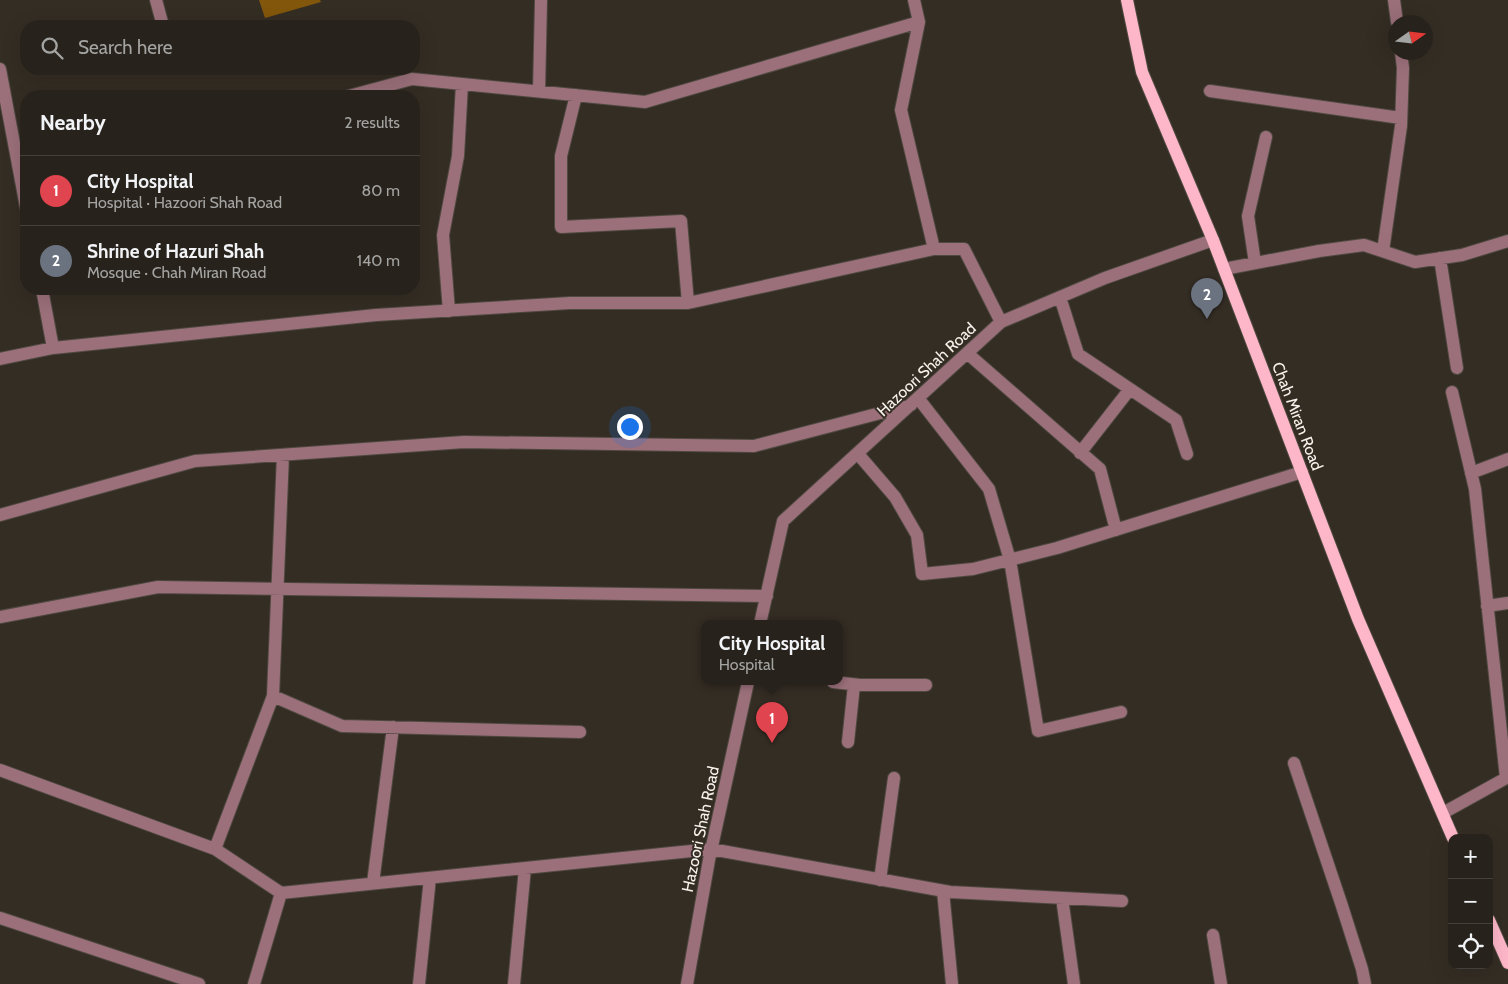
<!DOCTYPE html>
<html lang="en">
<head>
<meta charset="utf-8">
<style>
  body { margin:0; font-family:Cabin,sans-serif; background:#2f2a24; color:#f1f3f6 }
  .controls { position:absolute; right:15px; bottom:15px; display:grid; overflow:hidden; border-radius:10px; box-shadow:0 5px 20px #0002 }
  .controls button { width:45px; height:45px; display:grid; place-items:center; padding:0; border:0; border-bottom:1px solid #433f3a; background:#27221b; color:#f1f3f6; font:25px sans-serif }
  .compass { position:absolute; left:1388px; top:15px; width:45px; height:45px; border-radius:50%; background:#27221b; box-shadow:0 5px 20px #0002; rotate:76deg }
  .you { position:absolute; left:629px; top:426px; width:18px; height:18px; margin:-12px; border:4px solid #fff; border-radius:50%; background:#1a73e8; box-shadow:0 0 0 8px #1a73e833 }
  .badge { display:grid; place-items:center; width:32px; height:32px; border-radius:50%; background:#f0a279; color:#fff; font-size:16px; font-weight:700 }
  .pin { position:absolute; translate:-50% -41px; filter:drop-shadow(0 1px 2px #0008) }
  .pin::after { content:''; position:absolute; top:26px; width:18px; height:15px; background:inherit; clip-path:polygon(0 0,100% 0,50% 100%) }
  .popup { position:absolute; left:701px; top:620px; width:142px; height:65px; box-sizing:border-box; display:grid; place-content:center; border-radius:10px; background:#27221b; filter:drop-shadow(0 1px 4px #0005); font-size:16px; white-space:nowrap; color:#a4a4a3 }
  .popup b { font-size:19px; color:#f1f3f6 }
  .popup::after { content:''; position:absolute; left:50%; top:100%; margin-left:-10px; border:10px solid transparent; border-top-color:#27221b }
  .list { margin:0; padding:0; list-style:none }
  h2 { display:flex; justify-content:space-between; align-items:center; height:65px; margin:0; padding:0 20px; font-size:21px }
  h2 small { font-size:16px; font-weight:400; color:#a4a4a3 }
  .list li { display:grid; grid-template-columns:32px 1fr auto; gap:15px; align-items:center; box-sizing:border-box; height:70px; padding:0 20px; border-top:1px solid #433f3a }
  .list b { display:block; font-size:19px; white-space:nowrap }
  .list p { margin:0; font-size:16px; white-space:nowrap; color:#a4a4a3 }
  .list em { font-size:16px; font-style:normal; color:#a4a4a3 }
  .icon { flex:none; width:28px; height:28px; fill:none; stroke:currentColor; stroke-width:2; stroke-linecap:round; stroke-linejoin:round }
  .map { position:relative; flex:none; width:1508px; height:984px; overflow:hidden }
  .search { position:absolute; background:#27221b; box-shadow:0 5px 20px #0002; left:20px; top:20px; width:400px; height:55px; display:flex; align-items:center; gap:12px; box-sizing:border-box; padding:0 18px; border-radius:20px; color:#a4a4a3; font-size:19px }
  .panel { position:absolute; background:#27221b; box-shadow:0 5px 20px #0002; left:20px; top:90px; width:400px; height:205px; border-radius:20px }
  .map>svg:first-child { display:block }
  .building { fill:#83570b }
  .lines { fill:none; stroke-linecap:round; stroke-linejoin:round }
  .minor-casing { stroke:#4f4940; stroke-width:14 }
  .major-casing { stroke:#4f4940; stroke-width:14 }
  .minor { stroke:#9b707b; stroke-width:12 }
  .major { stroke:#feb7c9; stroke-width:12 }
  .labels { text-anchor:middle; stroke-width:4; stroke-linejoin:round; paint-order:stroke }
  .street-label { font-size:16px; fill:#f7f2ec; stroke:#342d24 }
</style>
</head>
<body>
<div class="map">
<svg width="1508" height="984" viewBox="0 0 1508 984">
  <rect width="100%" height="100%" fill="#342d24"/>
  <path class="building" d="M 259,0 L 320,0 L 321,2 L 265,18 Z"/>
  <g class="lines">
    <defs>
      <path id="minor" d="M 156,0 L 163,26
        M 914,0 L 919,22 L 901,110 L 934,249 L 964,249 L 1001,322
        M 1394,0 L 1397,22
        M 0,69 L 26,207
        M 539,91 L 541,0
        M 1210,91 L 1401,118
        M 576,95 L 561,156 L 561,227 L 681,221 L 688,303
        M 349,96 L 412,79 L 645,102 L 919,22
        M 1383,251 L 1401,126 L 1403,68 L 1401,52
        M 1440,258 L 1457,368
        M 1255,263 L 1248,216 L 1266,137
        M 1224,269 L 1319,251 L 1364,245 L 1415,262 L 1462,255 L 1508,241
        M 42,289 L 53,348
        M 1060,297 L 1078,354 L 1176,420 L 1187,454
        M 449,311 L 443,235 L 458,156 L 462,84
        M 967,353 L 1100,469 L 1116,530
        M 0,359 L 53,348 L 376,315 L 570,303 L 688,303 L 934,249
        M 1452,392 L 1475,489 L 1506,778
        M 918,398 L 989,489 L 1010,560 L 1038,731 L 1121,712
        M 1080,453 L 1130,389
        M 858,454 L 895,497 L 917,535 L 922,574 L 973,569 L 1057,548 L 1302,472
        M 1471,473 L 1508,459
        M 0,515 L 195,461 L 464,442 L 754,446 L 911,405
        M 1487,606 L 1508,603
        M 0,617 L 158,587 L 767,596
        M 760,624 L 783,521 L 1001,322 L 1105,278 L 1213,240
        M 833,682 L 860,685 L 926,685
        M 273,696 L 342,726 L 580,732
        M 848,742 L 854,685
        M 1294,763 L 1342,906 L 1362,969 L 1365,984
        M 0,770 L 215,849 L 281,893 L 711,849 L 950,892 L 1122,901
        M 1443,813 L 1508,777
        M 215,849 L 273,696 L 283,455
        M 880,880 L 894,778
        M 373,883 L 393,727
        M 943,891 L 952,984
        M 1062,898 L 1074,984
        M 0,918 L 199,984
        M 1213,935 L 1221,984
        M 254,984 L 281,893
        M 419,984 L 430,878
        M 514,984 L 525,868
        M 687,984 L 709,860 L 748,682"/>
      <path id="major" d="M 1127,0 L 1142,72 L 1213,240 L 1358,619 L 1453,838
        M 1489,920 L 1508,963"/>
    </defs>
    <use href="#minor" class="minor-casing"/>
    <use href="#major" class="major-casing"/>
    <use href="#minor" class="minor"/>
    <use href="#major" class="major"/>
  </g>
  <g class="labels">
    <g class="street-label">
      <text transform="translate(926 369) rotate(-43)" y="6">Hazoori Shah Road</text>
      <text transform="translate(1298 416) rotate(69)" y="6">Chah Miran Road</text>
      <text transform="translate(700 829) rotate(-78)" y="6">Hazoori Shah Road</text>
    </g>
  </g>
</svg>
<div class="controls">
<button>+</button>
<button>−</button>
<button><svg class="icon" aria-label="locate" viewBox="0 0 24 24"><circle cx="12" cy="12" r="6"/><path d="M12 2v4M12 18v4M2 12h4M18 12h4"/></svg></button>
</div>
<svg class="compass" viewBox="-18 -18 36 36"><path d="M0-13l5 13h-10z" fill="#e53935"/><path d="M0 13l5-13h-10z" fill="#a4a4a3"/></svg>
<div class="you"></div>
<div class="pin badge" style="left:772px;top:743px;background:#e0444e">1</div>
<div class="popup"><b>City Hospital</b>Hospital</div>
<div class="pin badge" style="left:1207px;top:319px;background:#6b7280">2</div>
<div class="search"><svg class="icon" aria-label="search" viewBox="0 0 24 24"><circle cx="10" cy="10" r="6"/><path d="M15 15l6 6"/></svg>Search here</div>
<section class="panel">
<h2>Nearby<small>2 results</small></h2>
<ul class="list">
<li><span class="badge" style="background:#e0444e">1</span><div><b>City Hospital</b><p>Hospital · Hazoori Shah Road</p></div><em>80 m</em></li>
<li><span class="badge" style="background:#6b7280">2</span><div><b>Shrine of Hazuri Shah</b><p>Mosque · Chah Miran Road</p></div><em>140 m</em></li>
</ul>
</section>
</div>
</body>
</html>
